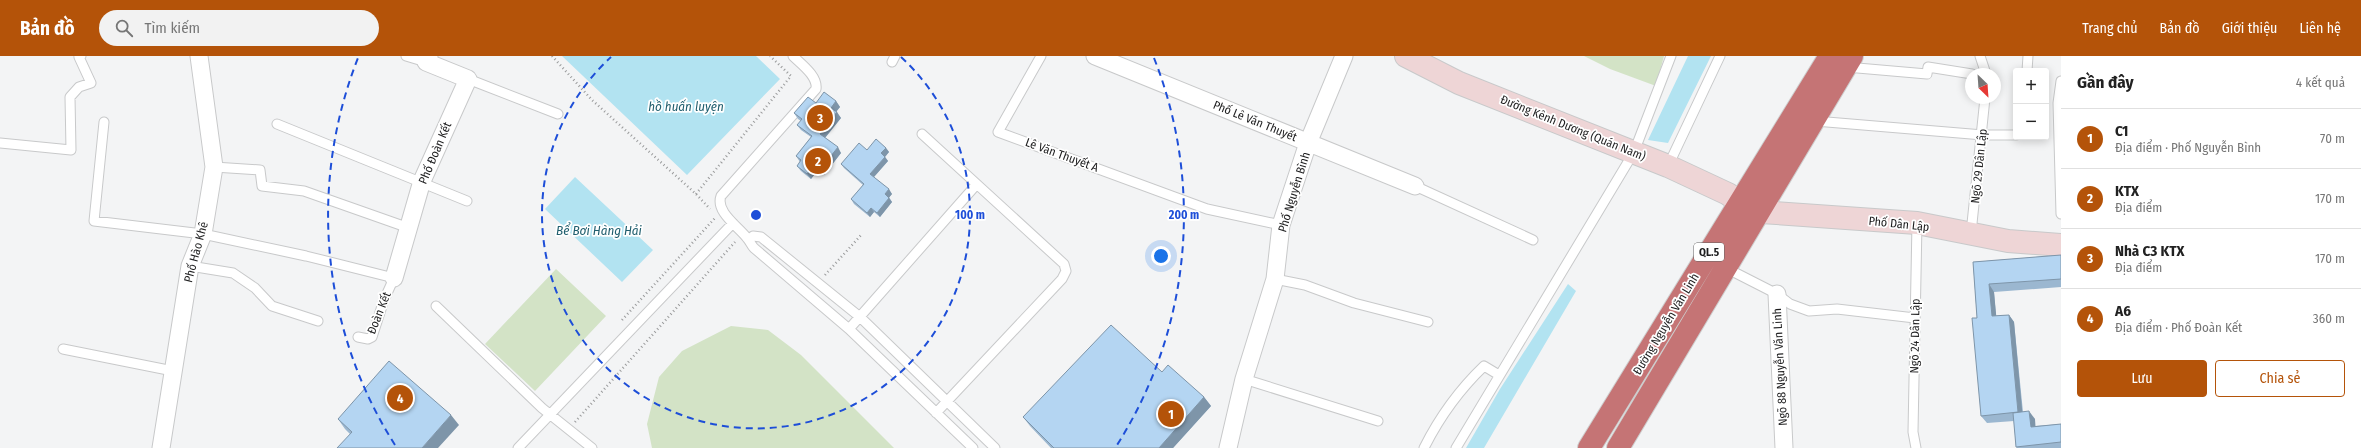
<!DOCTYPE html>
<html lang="vi">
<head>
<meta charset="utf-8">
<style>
  body { margin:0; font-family:"Fira Sans Condensed",sans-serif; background:#f2f2f2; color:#222 }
  .controls { position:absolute; right:12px; top:12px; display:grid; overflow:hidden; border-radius:4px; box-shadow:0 2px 10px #0003 }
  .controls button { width:36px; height:36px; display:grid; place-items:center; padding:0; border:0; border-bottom:1px solid #e0e0e0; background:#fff; color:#222; font:20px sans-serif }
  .compass { position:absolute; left:1965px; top:12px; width:36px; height:36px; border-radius:50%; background:#fff; box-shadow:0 2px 10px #0003; rotate:155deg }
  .you { position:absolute; left:1161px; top:200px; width:14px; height:14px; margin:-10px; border:3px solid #fff; border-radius:50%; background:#1a73e8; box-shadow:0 0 0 6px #1a73e833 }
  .badge { display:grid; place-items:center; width:26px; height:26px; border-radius:50%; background:#b45309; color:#fff; font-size:13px; font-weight:700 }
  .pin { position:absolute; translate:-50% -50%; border:2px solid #fff; box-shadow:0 1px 4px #0006 }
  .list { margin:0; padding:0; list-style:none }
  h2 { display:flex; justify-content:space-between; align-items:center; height:52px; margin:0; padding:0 16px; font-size:17px }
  h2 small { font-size:13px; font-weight:400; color:#767676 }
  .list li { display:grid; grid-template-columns:26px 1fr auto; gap:12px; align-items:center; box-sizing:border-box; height:60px; padding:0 16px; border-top:1px solid #e0e0e0 }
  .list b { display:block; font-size:15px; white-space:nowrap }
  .list p { margin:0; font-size:13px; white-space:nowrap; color:#767676 }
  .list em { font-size:13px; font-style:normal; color:#767676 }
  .actions { display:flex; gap:8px; padding:12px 16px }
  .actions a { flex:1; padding:9px 0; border:1px solid #b45309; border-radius:4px; text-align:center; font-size:14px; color:#b45309 }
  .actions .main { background:#b45309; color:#fff }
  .icon { flex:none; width:22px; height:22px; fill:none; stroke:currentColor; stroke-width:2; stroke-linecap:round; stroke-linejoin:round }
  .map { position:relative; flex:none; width:2061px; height:392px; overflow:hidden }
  header { display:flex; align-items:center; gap:24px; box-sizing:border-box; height:56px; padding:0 20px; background:#b45309; color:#fff }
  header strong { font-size:19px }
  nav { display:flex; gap:22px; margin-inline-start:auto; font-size:14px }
  .search { width:280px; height:36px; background:#f2f2f2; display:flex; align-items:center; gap:10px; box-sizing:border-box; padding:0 14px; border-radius:22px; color:#767676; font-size:15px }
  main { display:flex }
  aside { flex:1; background:#fff }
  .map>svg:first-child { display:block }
  .green { fill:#d3e3c6 }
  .water { fill:#b2e3f1 }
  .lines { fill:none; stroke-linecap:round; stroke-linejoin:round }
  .lane-casing { stroke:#c8c9ca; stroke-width:11 }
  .street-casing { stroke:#c8c9ca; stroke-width:19 }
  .secondary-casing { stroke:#c8c9ca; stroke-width:24 }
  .highway-casing { stroke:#cecece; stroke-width:24 }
  .path { stroke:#999a9b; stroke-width:2.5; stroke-dasharray:1 3; stroke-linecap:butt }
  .lane { stroke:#fff; stroke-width:9 }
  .street { stroke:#fff; stroke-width:17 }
  .secondary { stroke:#eed5d6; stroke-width:22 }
  .highway { stroke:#c57475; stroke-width:22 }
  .wall { fill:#9bb7d0 }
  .shaded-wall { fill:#7e95a9 }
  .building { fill:#b4d5f2; stroke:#7e95a9 }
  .ring { fill:none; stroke:#1d4ed8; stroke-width:2; stroke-dasharray:7 5 }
  .labels { text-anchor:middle; stroke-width:3.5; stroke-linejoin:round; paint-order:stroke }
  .shield { fill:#fff; stroke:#626262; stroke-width:1 }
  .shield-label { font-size:11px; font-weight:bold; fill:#1e1e1f }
  .street-label { font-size:12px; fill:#1e1e1f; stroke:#fff }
  .water-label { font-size:13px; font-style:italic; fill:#205e6e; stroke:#fff }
  .centre { fill:#1d4ed8; stroke:#fff; stroke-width:2 }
  .ring-label { font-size:12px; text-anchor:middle; font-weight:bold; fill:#1d4ed8; stroke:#fff; stroke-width:3.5; stroke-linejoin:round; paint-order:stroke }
</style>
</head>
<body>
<header>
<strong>Bản đồ</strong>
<div class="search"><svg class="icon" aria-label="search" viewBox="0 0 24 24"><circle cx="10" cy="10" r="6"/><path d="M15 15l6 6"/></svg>Tìm kiếm</div>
<nav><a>Trang chủ</a><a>Bản đồ</a><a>Giới thiệu</a><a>Liên hệ</a></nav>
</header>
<main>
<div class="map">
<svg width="2061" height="392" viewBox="0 0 2061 392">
  <rect width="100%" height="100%" fill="#f3f4f5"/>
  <path class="green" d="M 1584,0 L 1664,0 L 1656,30 L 1610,13 Z
    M 556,213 L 606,260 L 535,335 L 485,288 Z
    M 731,270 L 768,274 L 801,299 L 894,392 L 652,392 L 647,368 L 659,321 L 682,295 Z"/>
  <path class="water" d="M 562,0 L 756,0 L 780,23 L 687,119 Z
    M 1688,0 L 1711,0 L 1668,87 L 1648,84 Z
    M 575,121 L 653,194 L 622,226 L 545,153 Z
    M 1568,228 L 1576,235 L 1484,392 L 1466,392 L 1500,333 Z"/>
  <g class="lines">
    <defs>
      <path id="lane" d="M 406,0 L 426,6
        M 793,0 C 801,8 818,20 816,33 L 721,140 C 715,156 739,171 747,182 C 750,185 751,189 754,192 L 849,273 L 973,392
        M 1041,0 L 998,76 L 1207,153 L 1281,169
        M 1980,0 L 1986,18
        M 892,6 L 895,0
        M 1846,11 L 1927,18 L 1928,11 L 1972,18
        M 2027,15 L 2028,0
        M 468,23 L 558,58
        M 2061,25 L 2058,47 L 2061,158
        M 1815,65 L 1983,79 L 2016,79
        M 104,66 L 94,165 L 203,178 L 306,200 L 394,222 L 384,244 L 372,281 L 368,283 L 358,281
        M 277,68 L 467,145
        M 922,78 L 1064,208 L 1066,215 L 1062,223 L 936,357
        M 0,87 L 71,94 L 70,41 L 79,31 L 91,27 L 79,1 L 81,0
        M 1668,110 L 1720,0
        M 214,111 L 260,114 L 262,130 L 304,135 L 409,172
        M 1415,130 L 1533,184
        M 1971,177 L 1985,42
        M 749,183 L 753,180 L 761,181 L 860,261 L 995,392
        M 190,210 L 233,217 L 255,232 L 272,250 L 318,265
        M 1726,212 L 1777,238 L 1790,248 L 1809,255 L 1837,253 L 1915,262
        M 1275,223 L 1305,229 L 1354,247 L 1428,266
        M 436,250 L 542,352 L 592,392
        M 849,273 L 976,129
        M 63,293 L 173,315
        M 1244,323 L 1378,365
        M 518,392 L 733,167
        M 1424,392 C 1440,360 1459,334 1484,310 L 1499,319
        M 1456,392 L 1634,96 L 1671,0
        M 1916,392 L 1913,376 L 1917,167"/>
      <path id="street" d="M 1095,0 L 1415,130
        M 394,222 L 422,125 L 468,23 L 426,6 L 429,0
        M 1777,238 L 1784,392
        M 161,392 L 190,210 L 203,178 L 214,111 L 199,0
        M 1228,392 L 1244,323 L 1275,223 L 1281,169 L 1308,87 L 1344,0"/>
      <path id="secondary" d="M 1406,0 L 1459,27 L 1668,110 L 1728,138 L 1739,146
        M 1761,156 L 1917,167 L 2008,185 L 2061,189"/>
      <path id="highway" d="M 1589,392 L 1830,0
        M 1618,392 L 1852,0"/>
    </defs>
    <use href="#lane" class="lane-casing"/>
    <use href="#street" class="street-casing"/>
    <use href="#secondary" class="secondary-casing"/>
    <use href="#highway" class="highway-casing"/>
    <path class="path" d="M 552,0 L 592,44 L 696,138 L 710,153
      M 696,138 L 791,20 L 770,0
      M 825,219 L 862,178
      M 622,264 L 715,162
      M 575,366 L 735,186"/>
    <use href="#lane" class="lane"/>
    <use href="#street" class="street"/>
    <use href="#secondary" class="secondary"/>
    <use href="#highway" class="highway"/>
  </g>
  <path class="wall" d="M 836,45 L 840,51 L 836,56 L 841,62 L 825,82 L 841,97 L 824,119 L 818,114 L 811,123 L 801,115 L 797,110 L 800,106 L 796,100 L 811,81 L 801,74 L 797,69 L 801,65 L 798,63 L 794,57 L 816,47 Z
    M 886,92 L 889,96 L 885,101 L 888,105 L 874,121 L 892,138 L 889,141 L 892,146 L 880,161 L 874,156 L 870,161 L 854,148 L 851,143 L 863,129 L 844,112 L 841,108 Z
    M 2061,199 L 2061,231 L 1994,236 L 1996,260 L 2009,259 L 2014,266 L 2023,356 L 2035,363 L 2035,370 L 2061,368 L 2061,392 L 2017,392 L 2016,391 L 2014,365 L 1987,367 L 1981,360 L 1977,262 L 1973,206 Z
    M 1162,316 L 1204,341 L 1211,350 L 1173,392 L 1051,392 L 1030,370 L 1023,361 Z
    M 338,363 L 459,369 L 350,378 L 345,373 Z"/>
  <path class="shaded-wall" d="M 836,45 L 840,51 L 835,57 L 831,52 Z
    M 837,56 L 841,62 L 824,83 L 820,78 Z
    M 838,91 L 841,97 L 824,119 L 820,114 Z
    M 886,92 L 889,96 L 884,102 L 881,97 Z
    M 885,101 L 888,105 L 873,122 L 870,118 Z
    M 814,109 L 818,114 L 811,123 L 807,118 Z
    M 889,133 L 892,138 L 888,143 L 885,138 Z
    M 889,142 L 892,146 L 880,161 L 877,157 Z
    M 871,152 L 874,156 L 870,161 L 867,157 Z
    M 1989,228 L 1994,236 L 1997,268 L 1992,260 Z
    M 2009,259 L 2014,266 L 2023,364 L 2018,356 Z
    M 1204,341 L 1211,350 L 1173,392 L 1159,392 Z
    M 2029,355 L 2035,363 L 2036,378 L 2031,371 Z
    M 451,359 L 459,369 L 438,392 L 422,392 Z"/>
  <path class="building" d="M 824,36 L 836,45 L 831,52 L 837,56 L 820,78 L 838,91 L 820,114 L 814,109 L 807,118 L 797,110 L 801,104 L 796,100 L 812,80 L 797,69 L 802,63 L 794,57 L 808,41 L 816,47 Z
    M 876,83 L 886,92 L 881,97 L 885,101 L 870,118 L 889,133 L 885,138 L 889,142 L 877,157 L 871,152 L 867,157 L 851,143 L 864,128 L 841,108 L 859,87 L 867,94 Z
    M 2061,199 L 2061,223 L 1989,228 L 1992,260 L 2009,259 L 2018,356 L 1981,360 L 1972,262 L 1977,262 L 1973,206 Z
    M 1111,269 L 1162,316 L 1168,309 L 1204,341 L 1159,392 L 1054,392 L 1023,361 Z
    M 389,305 L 451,359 L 422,392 L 337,392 L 352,376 L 338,363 Z
    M 2029,355 L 2031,371 L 2061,368 L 2061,386 L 2016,391 L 2013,357 Z"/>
  <g class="ring">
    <path d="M901 1A214 214 0 1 1 611 1"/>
    <path d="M395 389A428 428 0 0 1 358 2M1154 2A428 428 0 0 1 1117 389"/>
  </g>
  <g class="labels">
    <rect class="shield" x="1694" y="187" width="30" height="18" rx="3"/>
    <g class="shield-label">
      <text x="1709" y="200">QL.5</text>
    </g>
    <g class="street-label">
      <text transform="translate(1255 65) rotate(22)" y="4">Phố Lê Văn Thuyết</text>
      <text transform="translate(1573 72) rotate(22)" y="4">Đường Kênh Dương (Quán Nam)</text>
      <text transform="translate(435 97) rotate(-67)" y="4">Phố Đoàn Kết</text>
      <text transform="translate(1062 99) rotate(20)" y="4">Lê Văn Thuyết A</text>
      <text transform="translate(1979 110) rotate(-84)" y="4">Ngõ 29 Dân Lập</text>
      <text transform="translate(1294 136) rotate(-73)" y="4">Phố Nguyễn Bình</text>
      <text transform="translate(1899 168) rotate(6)" y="4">Phố Dân Lập</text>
      <text transform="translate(196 196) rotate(-75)" y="4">Phố Hào Khê</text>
      <text transform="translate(379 257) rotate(-68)" y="4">Đoàn Kết</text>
      <text transform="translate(1666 268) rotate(-59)" y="4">Đường Nguyễn Văn Linh</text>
      <text transform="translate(1915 280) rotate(-89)" y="4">Ngõ 24 Dân Lập</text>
      <text transform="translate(1780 311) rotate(-93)" y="4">Ngõ 88 Nguyễn Văn Linh</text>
    </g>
    <g class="water-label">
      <text x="686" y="55">hồ huấn luyện</text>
      <text x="599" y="179">Bể Bơi Hàng Hải</text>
    </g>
  </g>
  <circle cx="756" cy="159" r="6" class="centre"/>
  <g class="ring-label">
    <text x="970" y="163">100 m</text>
    <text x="1184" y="163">200 m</text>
  </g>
</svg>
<div class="controls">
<button>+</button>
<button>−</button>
</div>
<svg class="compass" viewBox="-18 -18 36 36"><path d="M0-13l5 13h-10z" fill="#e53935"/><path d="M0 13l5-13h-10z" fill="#767676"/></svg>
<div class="you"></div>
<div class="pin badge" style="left:1171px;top:358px">1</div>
<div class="pin badge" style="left:818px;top:105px">2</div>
<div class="pin badge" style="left:820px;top:62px">3</div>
<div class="pin badge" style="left:400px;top:342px">4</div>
</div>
<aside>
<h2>Gần đây<small>4 kết quả</small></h2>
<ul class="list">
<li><span class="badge">1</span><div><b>C1</b><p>Địa điểm · Phố Nguyễn Bình</p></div><em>70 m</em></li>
<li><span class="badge">2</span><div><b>KTX</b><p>Địa điểm</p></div><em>170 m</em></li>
<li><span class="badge">3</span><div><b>Nhà C3 KTX</b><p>Địa điểm</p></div><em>170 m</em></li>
<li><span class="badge">4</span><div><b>A6</b><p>Địa điểm · Phố Đoàn Kết</p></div><em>360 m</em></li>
</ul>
<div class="actions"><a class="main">Lưu</a><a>Chia sẻ</a></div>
</aside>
</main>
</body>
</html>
